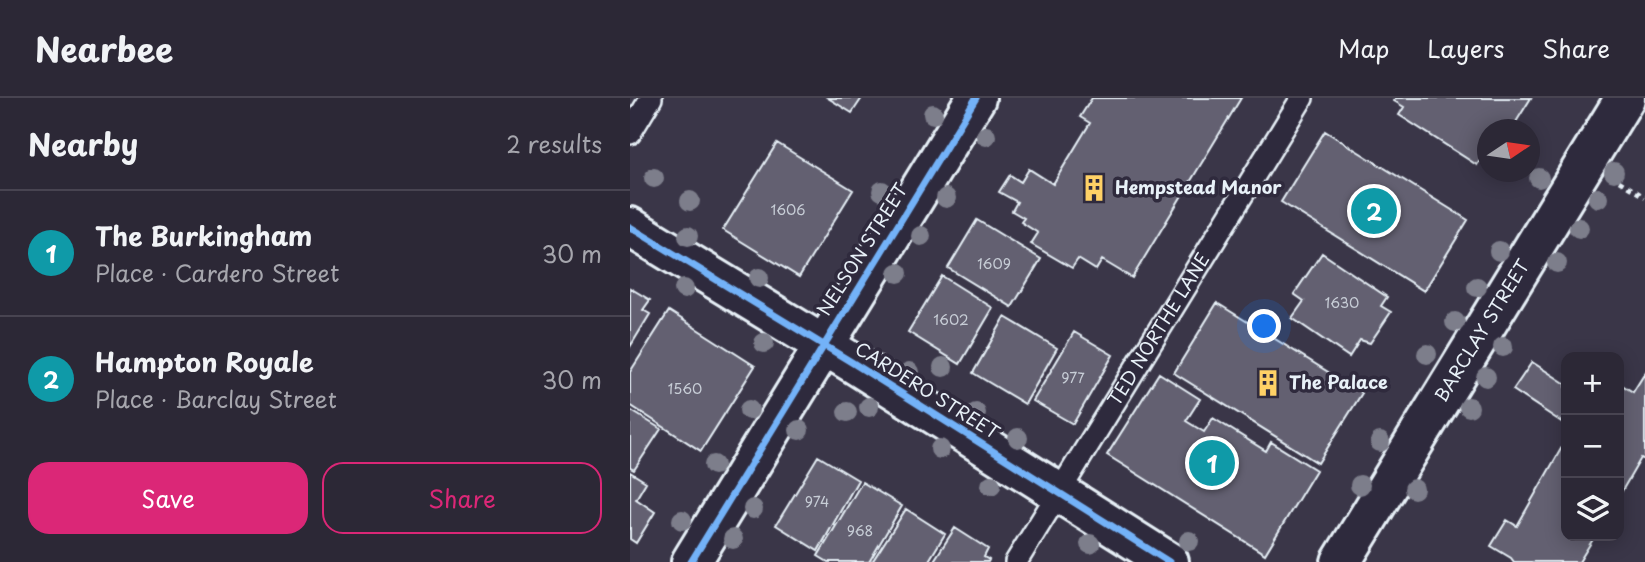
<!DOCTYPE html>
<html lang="en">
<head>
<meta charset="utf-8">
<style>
  body { margin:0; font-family:"Playpen Sans",sans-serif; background:#34303e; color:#f1f3f6 }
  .controls { position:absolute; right:21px; bottom:21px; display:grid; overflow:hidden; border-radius:14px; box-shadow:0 4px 18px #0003 }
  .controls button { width:63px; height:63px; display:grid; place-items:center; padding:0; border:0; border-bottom:2px solid #484451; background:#2c2836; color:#f1f3f6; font:35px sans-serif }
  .compass { position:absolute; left:847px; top:21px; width:63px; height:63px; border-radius:50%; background:#2c2836; box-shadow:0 4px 18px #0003; rotate:77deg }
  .you { position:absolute; left:635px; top:229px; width:24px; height:24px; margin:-18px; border:5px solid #fff; border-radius:50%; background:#1a73e8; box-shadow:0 0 0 10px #1a73e833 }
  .badge { display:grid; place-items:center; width:46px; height:46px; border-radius:50%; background:#db2777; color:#fff; font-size:23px; font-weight:700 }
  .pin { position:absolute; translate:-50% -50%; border:4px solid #fff; box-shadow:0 2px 7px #0006 }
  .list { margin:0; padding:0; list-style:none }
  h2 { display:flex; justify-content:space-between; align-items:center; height:91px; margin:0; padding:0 28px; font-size:30px }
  h2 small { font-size:23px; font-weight:400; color:#a6a6ad }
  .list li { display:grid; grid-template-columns:46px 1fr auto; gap:21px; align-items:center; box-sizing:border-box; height:126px; padding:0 28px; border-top:2px solid #484451 }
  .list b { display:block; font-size:26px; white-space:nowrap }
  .list p { margin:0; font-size:23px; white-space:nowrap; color:#a6a6ad }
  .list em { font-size:23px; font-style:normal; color:#a6a6ad }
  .actions { display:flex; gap:14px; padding:21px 28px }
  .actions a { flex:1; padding:16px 0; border:2px solid #db2777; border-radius:21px; text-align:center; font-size:24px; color:#db2777 }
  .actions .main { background:#db2777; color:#fff }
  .icon { flex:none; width:38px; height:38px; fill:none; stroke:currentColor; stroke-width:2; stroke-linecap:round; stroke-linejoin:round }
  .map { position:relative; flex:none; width:1015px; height:464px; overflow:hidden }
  header { display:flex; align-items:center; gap:42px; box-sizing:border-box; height:98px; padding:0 35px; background:#2c2836; border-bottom:2px solid #484451 }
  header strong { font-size:33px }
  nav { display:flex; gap:38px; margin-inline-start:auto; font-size:24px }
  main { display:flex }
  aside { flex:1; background:#2c2836 }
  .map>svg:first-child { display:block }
  .building { fill:#636171; stroke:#e8f1f8; stroke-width:2 }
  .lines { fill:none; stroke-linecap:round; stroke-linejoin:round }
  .service-casing { stroke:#e8f1f8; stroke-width:26 }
  .minor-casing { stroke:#e8f1f8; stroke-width:44 }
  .tertiary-casing { stroke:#e8f1f8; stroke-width:44 }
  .path { stroke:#e8f1f8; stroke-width:4.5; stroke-dasharray:5 5; stroke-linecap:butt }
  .service { stroke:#2f2a3d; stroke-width:21 }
  .minor { stroke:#2f2a3d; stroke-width:38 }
  .tertiary { stroke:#2f2a3d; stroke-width:38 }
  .cycleway-casing { stroke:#2f2a3d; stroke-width:11 }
  .cycleway { stroke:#73b2f8; stroke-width:7 }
  .tree { fill:#7d7e8b }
  .labels { text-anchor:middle; stroke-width:7; stroke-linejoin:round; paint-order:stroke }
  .number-label { font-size:14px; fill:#c7cdd6 }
  .poi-label { font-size:18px; font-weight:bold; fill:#e8f1f8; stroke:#2f2a3d; text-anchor:start }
  .street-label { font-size:18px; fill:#e8f1f8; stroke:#2f2a3d }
</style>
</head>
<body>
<header>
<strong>Nearbee</strong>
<nav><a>Map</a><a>Layers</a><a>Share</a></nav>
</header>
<main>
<aside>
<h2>Nearby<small>2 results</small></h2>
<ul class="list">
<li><span class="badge" style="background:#0f9aa8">1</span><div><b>The Burkingham</b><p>Place · Cardero Street</p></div><em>30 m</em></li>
<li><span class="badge" style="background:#0f9aa8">2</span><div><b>Hampton Royale</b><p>Place · Barclay Street</p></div><em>30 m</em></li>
</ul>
<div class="actions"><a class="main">Save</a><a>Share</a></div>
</aside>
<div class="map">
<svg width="1015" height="464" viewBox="0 0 1015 464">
  <rect width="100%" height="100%" fill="#3a3648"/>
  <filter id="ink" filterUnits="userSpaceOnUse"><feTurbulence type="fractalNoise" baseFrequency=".0143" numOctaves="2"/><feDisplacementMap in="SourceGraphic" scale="14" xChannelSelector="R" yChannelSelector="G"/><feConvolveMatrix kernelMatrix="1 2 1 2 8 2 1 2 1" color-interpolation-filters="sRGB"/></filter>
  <g filter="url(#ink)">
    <path class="building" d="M 198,0 L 232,0 L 222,15 Z
      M 462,0 L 611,0 L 502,180 L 472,162 L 466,172 L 448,161 L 442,170 L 401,146 L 408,135 L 391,124 L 394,120 L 382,113 L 387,104 L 369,94 L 380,77 L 391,84 L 399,71 L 423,86 L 460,25 L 450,19 Z
      M 766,0 L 901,0 L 881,32 L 858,32 L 858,59 L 854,56 L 847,67 L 769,17 L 774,9 L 764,3 Z
      M 695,33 L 838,122 L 794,193 L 651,104 Z
      M 147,45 L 223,92 L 169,179 L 93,132 Z
      M 347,122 L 411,161 L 382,209 L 318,170 Z
      M 692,155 L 757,199 L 751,208 L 761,214 L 740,245 L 730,242 L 719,259 L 662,220 L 674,203 L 664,196 Z
      M 312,178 L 363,210 L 330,266 L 278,234 Z
      M 0,190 L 20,202 L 13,212 L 20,216 L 0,249 Z
      M 587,205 L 732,295 L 688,365 L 544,275 Z
      M 39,213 L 125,268 L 71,353 L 0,307 L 0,274 Z
      M 375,219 L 427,250 L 395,306 L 343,275 Z
      M 444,234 L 483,257 L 443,326 L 403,303 Z
      M 902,264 L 936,286 L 936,327 L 883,292 Z
      M 529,275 L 570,301 L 556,323 L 574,334 L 583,320 L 636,353 L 641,344 L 686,372 L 635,456 L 477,357 Z
      M 1015,275 L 1015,362 L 1011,360 L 989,398 L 989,285 L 1003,294 Z
      M 0,312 L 31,331 L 4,372 L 0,370 Z
      M 936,342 L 936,438 L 965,438 L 949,464 L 884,464 L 881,460 L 861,448 L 877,422 L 887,428 Z
      M 188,358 L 228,382 L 188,453 L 146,427 Z
      M 0,374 L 16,384 L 6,401 L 25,414 L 6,445 L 0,441 Z
      M 232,384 L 272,408 L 239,464 L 198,464 L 188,458 Z
      M 276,411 L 315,436 L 298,464 L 242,464 Z
      M 325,430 L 358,451 L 354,459 L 359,462 L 358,464 L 303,464 Z"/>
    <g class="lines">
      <defs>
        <g id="service">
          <path d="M 0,35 L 21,0"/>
          <path id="s1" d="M 386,464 L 672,0"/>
        </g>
        <g id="minor">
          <path d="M 0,129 L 223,265 L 539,464"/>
          <path id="s2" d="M 711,464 L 995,0"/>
        </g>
        <path id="tertiary" d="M 61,464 L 346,0"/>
      </defs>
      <use href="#service" class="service-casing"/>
      <use href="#minor" class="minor-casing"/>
      <use href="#tertiary" class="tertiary-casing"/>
      <path class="path" d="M 989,83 L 1015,99"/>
      <use href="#service" class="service"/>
      <use href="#minor" class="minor"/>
      <use href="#tertiary" class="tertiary"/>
      <defs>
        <path id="cycleway" d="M 0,129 L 223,265 L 539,464
          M 61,464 L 346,0"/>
      </defs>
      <use href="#cycleway" class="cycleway-casing"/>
      <use href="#cycleway" class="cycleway"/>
    </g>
    <g class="tree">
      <circle cx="303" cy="16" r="10"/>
      <circle cx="356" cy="38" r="10"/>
      <circle cx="984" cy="74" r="10"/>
      <circle cx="24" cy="80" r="10"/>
      <circle cx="909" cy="80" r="10"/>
      <circle cx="252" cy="93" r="10"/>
      <circle cx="316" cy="100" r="10"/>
      <circle cx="968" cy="100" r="10"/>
      <circle cx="60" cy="103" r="10"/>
      <circle cx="949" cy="130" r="10"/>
      <circle cx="58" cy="138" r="10"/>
      <circle cx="291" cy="138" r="10"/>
      <circle cx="869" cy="153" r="10"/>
      <circle cx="927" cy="165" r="10"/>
      <circle cx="268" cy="175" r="10"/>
      <circle cx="129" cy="180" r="10"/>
      <circle cx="847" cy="189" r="10"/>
      <circle cx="54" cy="191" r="10"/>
      <circle cx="825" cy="224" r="10"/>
      <circle cx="134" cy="245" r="10"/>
      <circle cx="873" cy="249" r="10"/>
      <circle cx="797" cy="256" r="10"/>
      <circle cx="313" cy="269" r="10"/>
      <circle cx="279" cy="274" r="10"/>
      <circle cx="856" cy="279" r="10"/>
      <circle cx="239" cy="309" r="10"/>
      <circle cx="839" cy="309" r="10"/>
      <circle cx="119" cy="312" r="10"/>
      <circle cx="217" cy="314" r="10"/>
      <circle cx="346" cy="315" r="10"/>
      <circle cx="169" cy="332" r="10"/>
      <circle cx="388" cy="340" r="10"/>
      <circle cx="750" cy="344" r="10"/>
      <circle cx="310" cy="351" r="10"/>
      <circle cx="84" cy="367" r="10"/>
      <circle cx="361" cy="387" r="10"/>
      <circle cx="730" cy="387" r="10"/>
      <circle cx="784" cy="391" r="10"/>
      <circle cx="123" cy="411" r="10"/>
      <circle cx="52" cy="422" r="10"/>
      <circle cx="103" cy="441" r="10"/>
      <circle cx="559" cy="443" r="10"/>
      <circle cx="460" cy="446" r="10"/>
    </g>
  </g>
  <defs>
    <symbol id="building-bare" viewBox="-9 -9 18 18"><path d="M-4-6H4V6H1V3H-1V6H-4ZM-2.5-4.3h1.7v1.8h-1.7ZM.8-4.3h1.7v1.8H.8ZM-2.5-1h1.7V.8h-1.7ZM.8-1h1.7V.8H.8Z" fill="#ffd166" stroke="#2f2a3d" stroke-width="2.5" paint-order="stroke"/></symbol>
  </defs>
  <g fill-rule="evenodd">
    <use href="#building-bare" x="445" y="71" width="38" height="38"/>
    <use href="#building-bare" x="619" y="266" width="38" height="38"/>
  </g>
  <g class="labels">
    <g class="number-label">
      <text x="158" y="117">1606</text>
      <text x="364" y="171">1609</text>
      <text x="712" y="210">1630</text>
      <text x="321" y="227">1602</text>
      <text x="443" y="285">977</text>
      <text x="55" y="296">1560</text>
      <text x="187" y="409">974</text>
      <text x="230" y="438">968</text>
    </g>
    <g class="poi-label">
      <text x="485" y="96">Hempstead Manor</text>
      <text x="659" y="291">The Palace</text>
    </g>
    <g class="street-label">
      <text transform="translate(233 152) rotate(-58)" y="6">NELSON STREET</text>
      <text dy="6" stroke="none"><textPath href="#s1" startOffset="273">TED NORTHE LANE</textPath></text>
      <text dy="6" stroke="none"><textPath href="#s2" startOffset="271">BARCLAY STREET</textPath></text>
      <text transform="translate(297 293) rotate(32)" y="6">CARDERO STREET</text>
    </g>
  </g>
</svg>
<div class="controls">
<button>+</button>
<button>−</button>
<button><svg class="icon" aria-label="layers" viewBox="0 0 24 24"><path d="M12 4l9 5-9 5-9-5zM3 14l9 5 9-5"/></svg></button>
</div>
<svg class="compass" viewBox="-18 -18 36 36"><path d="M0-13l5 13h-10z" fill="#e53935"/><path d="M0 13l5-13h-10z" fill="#a6a6ad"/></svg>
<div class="you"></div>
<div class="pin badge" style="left:582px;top:365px;background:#0f9aa8">1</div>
<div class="pin badge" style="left:744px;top:113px;background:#0f9aa8">2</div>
</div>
</main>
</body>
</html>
